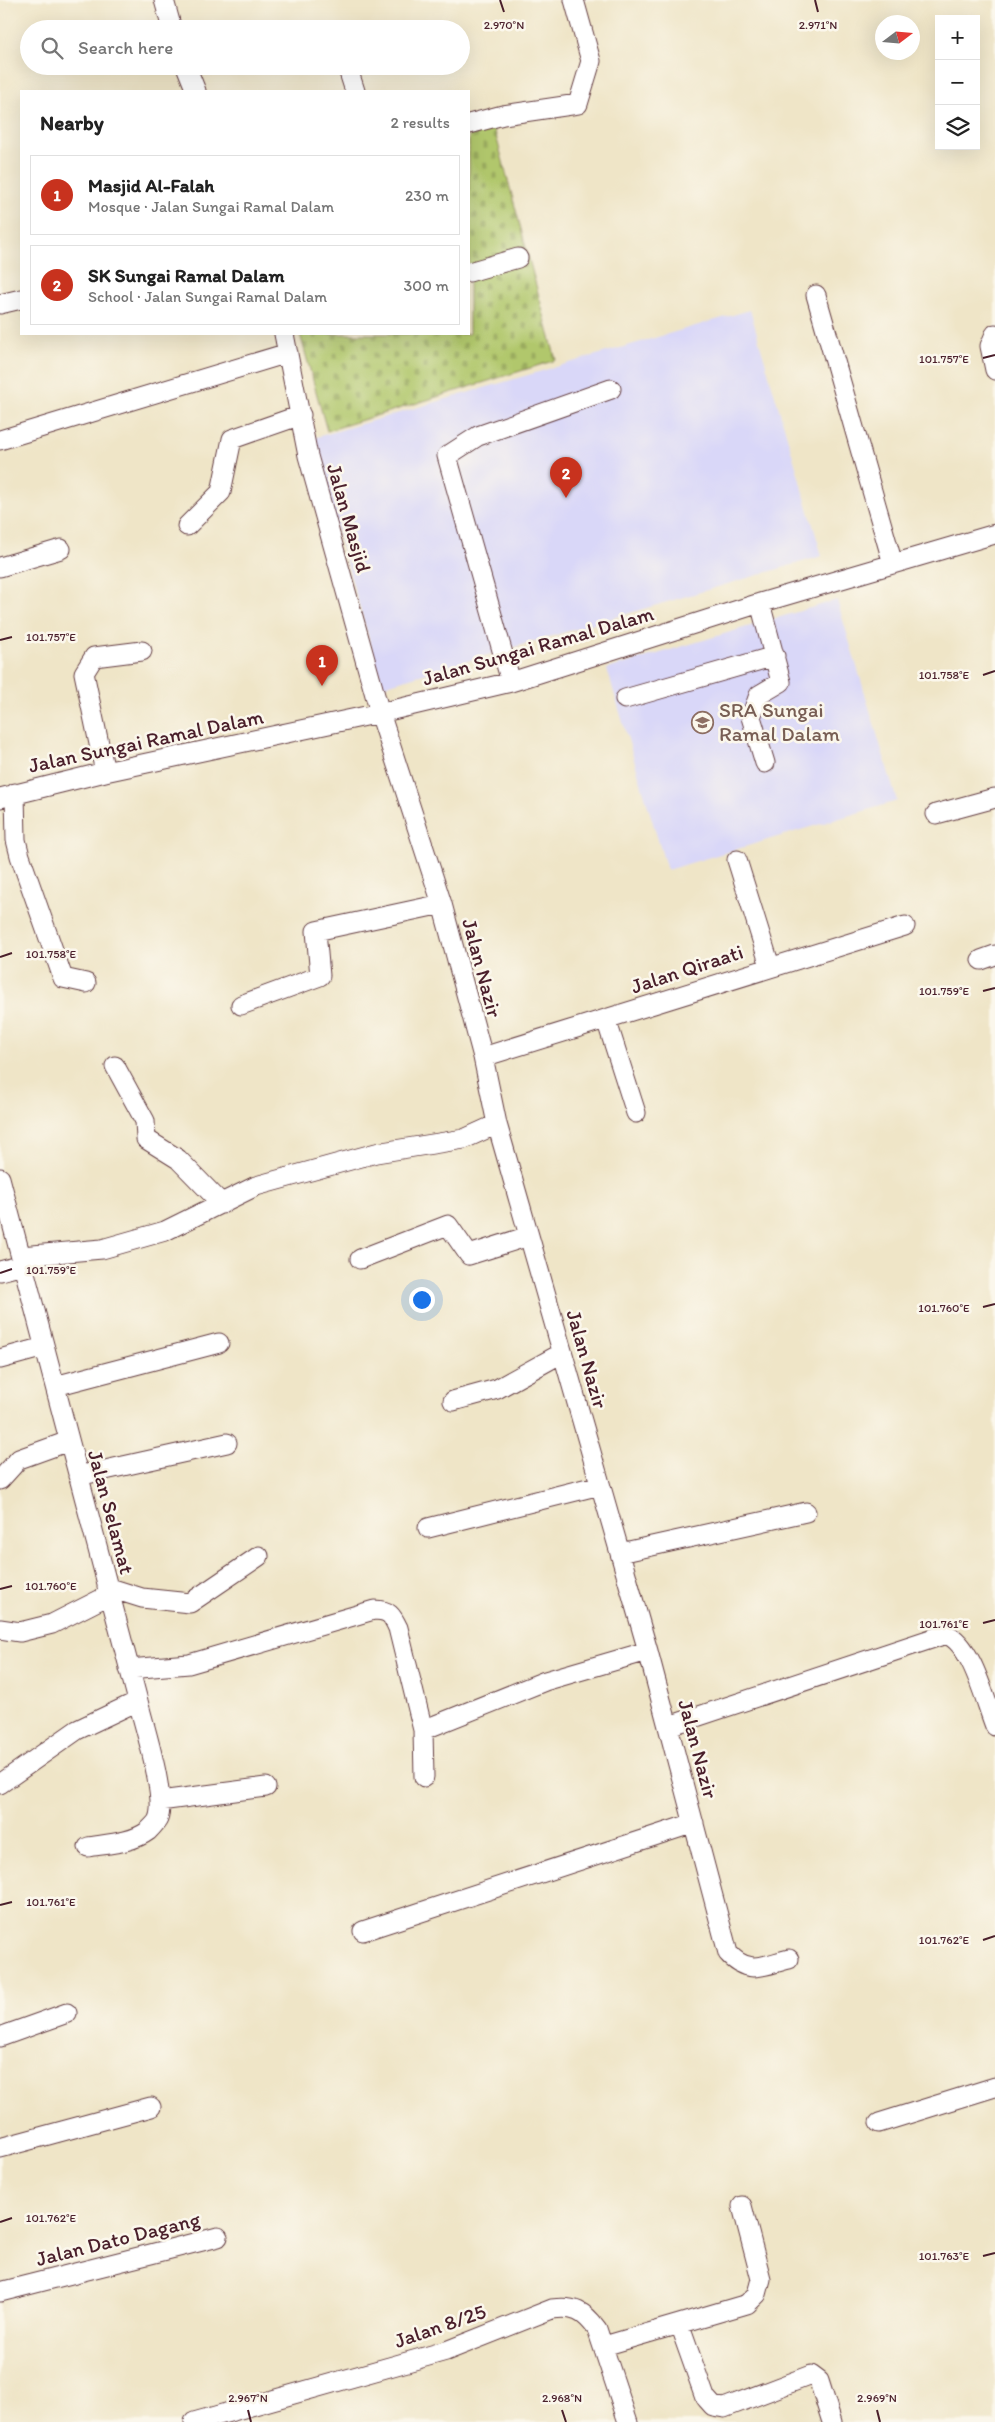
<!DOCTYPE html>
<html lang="en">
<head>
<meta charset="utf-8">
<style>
  body { margin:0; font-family:Itim,sans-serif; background:#f6f6f6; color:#222 }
  .controls { position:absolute; right:15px; top:15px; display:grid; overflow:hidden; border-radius:0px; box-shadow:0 5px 20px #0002 }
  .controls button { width:45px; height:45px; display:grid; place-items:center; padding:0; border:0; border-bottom:1px solid #e0e0e0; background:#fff; color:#222; font:25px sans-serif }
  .compass { position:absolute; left:875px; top:15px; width:45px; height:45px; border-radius:50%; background:#fff; box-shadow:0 5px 20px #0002; rotate:74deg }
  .you { position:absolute; left:421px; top:1299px; width:18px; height:18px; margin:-12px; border:4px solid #fff; border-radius:50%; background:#1a73e8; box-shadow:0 0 0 8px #1a73e833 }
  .badge { display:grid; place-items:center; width:32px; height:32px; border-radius:50%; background:#c8321e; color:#fff; font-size:16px; font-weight:700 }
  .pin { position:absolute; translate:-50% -41px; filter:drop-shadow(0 1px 2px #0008) }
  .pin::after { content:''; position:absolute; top:26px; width:18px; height:15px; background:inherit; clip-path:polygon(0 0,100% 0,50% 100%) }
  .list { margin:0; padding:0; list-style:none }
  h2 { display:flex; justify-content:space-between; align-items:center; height:65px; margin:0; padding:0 20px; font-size:21px }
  h2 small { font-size:16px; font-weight:400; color:#767676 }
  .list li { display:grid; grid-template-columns:32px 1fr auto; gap:15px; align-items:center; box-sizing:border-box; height:80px; margin:0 10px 10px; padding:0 10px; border:1px solid #e0e0e0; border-radius:0px }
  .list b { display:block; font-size:19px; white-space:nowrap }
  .list p { margin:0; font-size:16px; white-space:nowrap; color:#767676 }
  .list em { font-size:16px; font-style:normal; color:#767676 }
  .icon { flex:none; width:28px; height:28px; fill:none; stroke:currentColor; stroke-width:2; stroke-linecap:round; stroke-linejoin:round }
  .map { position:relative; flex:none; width:995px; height:2422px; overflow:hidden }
  .search { position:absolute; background:#fff; box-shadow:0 5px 20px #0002; left:20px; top:20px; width:450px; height:55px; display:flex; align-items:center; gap:12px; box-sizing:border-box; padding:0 18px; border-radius:28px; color:#767676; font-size:19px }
  .panel { position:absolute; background:#fff; box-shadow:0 5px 20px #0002; left:20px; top:90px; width:450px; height:245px; border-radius:0px }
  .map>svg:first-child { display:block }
  .built { fill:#d9d7f8 }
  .cemetery { fill:url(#cemetery-stones); stroke:#7e734c }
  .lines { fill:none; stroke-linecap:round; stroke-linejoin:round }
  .minor-casing { stroke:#633d42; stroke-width:21 }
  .minor { stroke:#fff; stroke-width:19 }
  .ticks { fill:none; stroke:#4a1f2b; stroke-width:2 }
  .labels { text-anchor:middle; stroke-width:5; stroke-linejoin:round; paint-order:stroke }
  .street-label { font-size:21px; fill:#4a1f2b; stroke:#fbf7ec }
  .education-label { font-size:21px; fill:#785e54; stroke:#fbf7ec; text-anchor:start }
  .ticks-label { font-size:12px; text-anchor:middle; fill:#4a1f2b; stroke:#fbf7ec; stroke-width:5; stroke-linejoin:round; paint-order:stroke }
</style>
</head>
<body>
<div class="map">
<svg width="995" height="2422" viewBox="0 0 995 2422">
  <defs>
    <pattern id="cemetery-stones" width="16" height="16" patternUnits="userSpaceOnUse" patternTransform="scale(1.25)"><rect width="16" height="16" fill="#b1c76c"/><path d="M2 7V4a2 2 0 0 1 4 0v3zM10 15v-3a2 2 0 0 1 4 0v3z" fill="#9aaa5e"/></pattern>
  </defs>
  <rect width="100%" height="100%" fill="#fbf7ec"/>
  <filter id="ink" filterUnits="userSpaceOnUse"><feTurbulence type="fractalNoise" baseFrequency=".02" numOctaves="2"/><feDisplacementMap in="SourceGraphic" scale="10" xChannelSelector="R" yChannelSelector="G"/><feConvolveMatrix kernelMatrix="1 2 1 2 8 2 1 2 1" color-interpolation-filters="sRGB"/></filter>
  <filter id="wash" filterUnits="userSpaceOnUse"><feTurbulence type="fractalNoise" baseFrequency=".0096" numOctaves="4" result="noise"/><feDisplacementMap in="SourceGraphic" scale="20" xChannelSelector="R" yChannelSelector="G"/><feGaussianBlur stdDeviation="1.12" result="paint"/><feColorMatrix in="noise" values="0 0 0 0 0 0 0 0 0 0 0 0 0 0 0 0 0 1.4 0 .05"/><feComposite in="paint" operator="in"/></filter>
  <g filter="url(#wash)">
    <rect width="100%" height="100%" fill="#efe5c7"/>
    <path class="built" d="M 750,310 L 822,556 L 383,686 L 310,439 Z
      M 837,600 L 897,801 L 667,870 L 607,669 Z"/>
    <path class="cemetery" d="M 494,128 L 556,360 L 327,431 L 300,334 L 469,334 L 469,136 Z"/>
  </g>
  <g filter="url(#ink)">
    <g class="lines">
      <defs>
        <path id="minor" d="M 164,0 L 172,29
          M 186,66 L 196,91
          M 347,66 L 355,91
          M 469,124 L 503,115 L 578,104 L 591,61 L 574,0
          M 469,272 L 518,258
          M 816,295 L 893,564
          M 0,304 L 21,299
          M 284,334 L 308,456 L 380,713 L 442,904 L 483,1057 L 497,1124 L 648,1651 L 728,1953 C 748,1976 764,1965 789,1959
          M 995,334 L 990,346 L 995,370
          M 0,440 L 288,353
          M 187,526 L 221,492 L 232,439 L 301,415
          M 0,567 L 61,549
          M 760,603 L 781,682 L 759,695 L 751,717 L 765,763
          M 511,682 L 447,456 L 478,436 L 611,389
          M 625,699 L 775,656
          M 105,772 L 84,673 L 94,657 L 142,651
          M 15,793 L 16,840 L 20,856 L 63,978 L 86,983
          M 0,798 L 105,772 L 380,713 L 511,682 L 760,603 L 995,534
          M 936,814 L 995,798
          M 737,860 L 770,966
          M 981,960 L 995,955
          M 241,1005 L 320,976 L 316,931 L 442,904
          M 606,1019 L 636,1113
          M 483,1057 L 905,926
          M 115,1066 L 145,1121 L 146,1139 L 178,1159 L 222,1204
          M 0,1178 L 138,1701 C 144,1726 167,1797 158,1819 C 157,1822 151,1828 148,1831 C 132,1843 107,1844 88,1847
          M 21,1256 L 102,1249 L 165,1231 L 256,1186 L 376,1153 L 464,1139 L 497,1124
          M 360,1259 L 448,1225 L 469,1255 L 529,1236
          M 0,1271 L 23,1265
          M 0,1359 L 44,1347
          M 55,1386 L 219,1343
          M 453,1401 L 497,1389 L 562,1353
          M 78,1476 L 227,1443
          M 0,1480 L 19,1459 L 69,1441
          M 428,1528 L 600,1485
          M 620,1553 L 806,1512
          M 107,1587 L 142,1598 L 190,1603 L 259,1556
          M 0,1629 L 20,1632 L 52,1624 L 109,1595
          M 129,1669 L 189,1664 L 374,1610 C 389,1610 392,1615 398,1628 L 423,1730
          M 669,1726 L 946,1634 C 972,1644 985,1701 995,1726
          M 424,1777 L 423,1730 L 545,1681 L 648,1651
          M 0,1784 L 77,1730 L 138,1701
          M 160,1801 L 266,1787
          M 363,1931 L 694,1823
          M 0,2037 L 67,2013
          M 879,2123 L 995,2087
          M 0,2148 L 151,2107
          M 0,2292 L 218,2237
          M 679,2324 L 747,2304 L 757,2294 L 761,2279 L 742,2206
          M 604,2346 L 679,2324 L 705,2397 L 713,2406 L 724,2408 L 811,2375 L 819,2381 L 832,2422
          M 194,2422 L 446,2351 L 552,2309 C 574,2306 584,2311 597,2329 L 628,2422"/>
      </defs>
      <use href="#minor" class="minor-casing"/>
      <use href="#minor" class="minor"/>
    </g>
  </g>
  <path class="ticks" d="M 500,0 L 504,12M 815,0 L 818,12M 983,358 L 995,355M 0,640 L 12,637M 983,675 L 995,671M 0,957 L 12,953M 983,991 L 995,988M 0,1273 L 12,1269M 983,1307 L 995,1304M 0,1589 L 12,1586M 983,1623 L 995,1620M 0,1905 L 12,1902M 983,1940 L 995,1936M 0,2222 L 12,2218M 983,2256 L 995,2253M 248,2410 L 251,2422M 562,2410 L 566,2422M 877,2410 L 880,2422"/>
  <defs>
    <symbol id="school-ring" viewBox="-11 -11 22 22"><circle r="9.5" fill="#fbf7ec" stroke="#8d6e63" stroke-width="1.5"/><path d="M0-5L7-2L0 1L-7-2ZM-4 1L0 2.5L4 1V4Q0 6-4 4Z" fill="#8d6e63"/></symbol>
  </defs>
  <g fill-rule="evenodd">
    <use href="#school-ring" x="690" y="710" width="25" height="25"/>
  </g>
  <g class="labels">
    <g class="street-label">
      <text transform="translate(349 518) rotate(74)" y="7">Jalan Masjid</text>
      <text transform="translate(538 646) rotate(-16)" y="7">Jalan Sungai Ramal Dalam</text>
      <text transform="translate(146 741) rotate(-12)" y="7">Jalan Sungai Ramal Dalam</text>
      <text transform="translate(482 968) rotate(75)" y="7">Jalan Nazir</text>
      <text transform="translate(687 969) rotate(-18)" y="7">Jalan Qiraati</text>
      <text transform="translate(587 1359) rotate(74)" y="7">Jalan Nazir</text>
      <text transform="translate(111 1512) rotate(75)" y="7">Jalan Selamat</text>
      <text transform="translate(698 1749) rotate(75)" y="7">Jalan Nazir</text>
      <text transform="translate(118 2239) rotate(-14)" y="7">Jalan Dato Dagang</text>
      <text transform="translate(440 2326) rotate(-19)" y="7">Jalan 8/25</text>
    </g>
    <g class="education-label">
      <text x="719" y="717">SRA Sungai<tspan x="719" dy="24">Ramal Dalam</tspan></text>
    </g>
  </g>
  <g class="ticks-label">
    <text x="504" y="29">2.970°N</text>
    <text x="818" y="29">2.971°N</text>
    <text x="944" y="363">101.757°E</text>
    <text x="51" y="641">101.757°E</text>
    <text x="944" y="679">101.758°E</text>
    <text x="51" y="958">101.758°E</text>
    <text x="944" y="995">101.759°E</text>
    <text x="51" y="1274">101.759°E</text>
    <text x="944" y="1312">101.760°E</text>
    <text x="51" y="1590">101.760°E</text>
    <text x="944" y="1628">101.761°E</text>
    <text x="51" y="1906">101.761°E</text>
    <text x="944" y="1944">101.762°E</text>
    <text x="51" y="2222">101.762°E</text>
    <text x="944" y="2260">101.763°E</text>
    <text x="248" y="2402">2.967°N</text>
    <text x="562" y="2402">2.968°N</text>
    <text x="877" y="2402">2.969°N</text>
  </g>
</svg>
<div class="controls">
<button>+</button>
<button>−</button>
<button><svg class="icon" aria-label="layers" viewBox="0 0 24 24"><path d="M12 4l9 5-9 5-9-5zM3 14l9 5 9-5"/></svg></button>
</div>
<svg class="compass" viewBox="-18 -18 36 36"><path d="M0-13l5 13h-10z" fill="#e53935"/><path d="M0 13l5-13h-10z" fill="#767676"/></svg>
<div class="you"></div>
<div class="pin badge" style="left:322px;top:686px">1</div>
<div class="pin badge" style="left:566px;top:498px">2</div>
<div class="search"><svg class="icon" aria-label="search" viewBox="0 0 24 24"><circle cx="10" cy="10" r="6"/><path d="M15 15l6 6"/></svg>Search here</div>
<section class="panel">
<h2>Nearby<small>2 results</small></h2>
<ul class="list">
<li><span class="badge">1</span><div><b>Masjid Al-Falah</b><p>Mosque · Jalan Sungai Ramal Dalam</p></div><em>230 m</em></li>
<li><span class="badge">2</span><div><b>SK Sungai Ramal Dalam</b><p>School · Jalan Sungai Ramal Dalam</p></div><em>300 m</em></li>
</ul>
</section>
</div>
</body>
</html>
